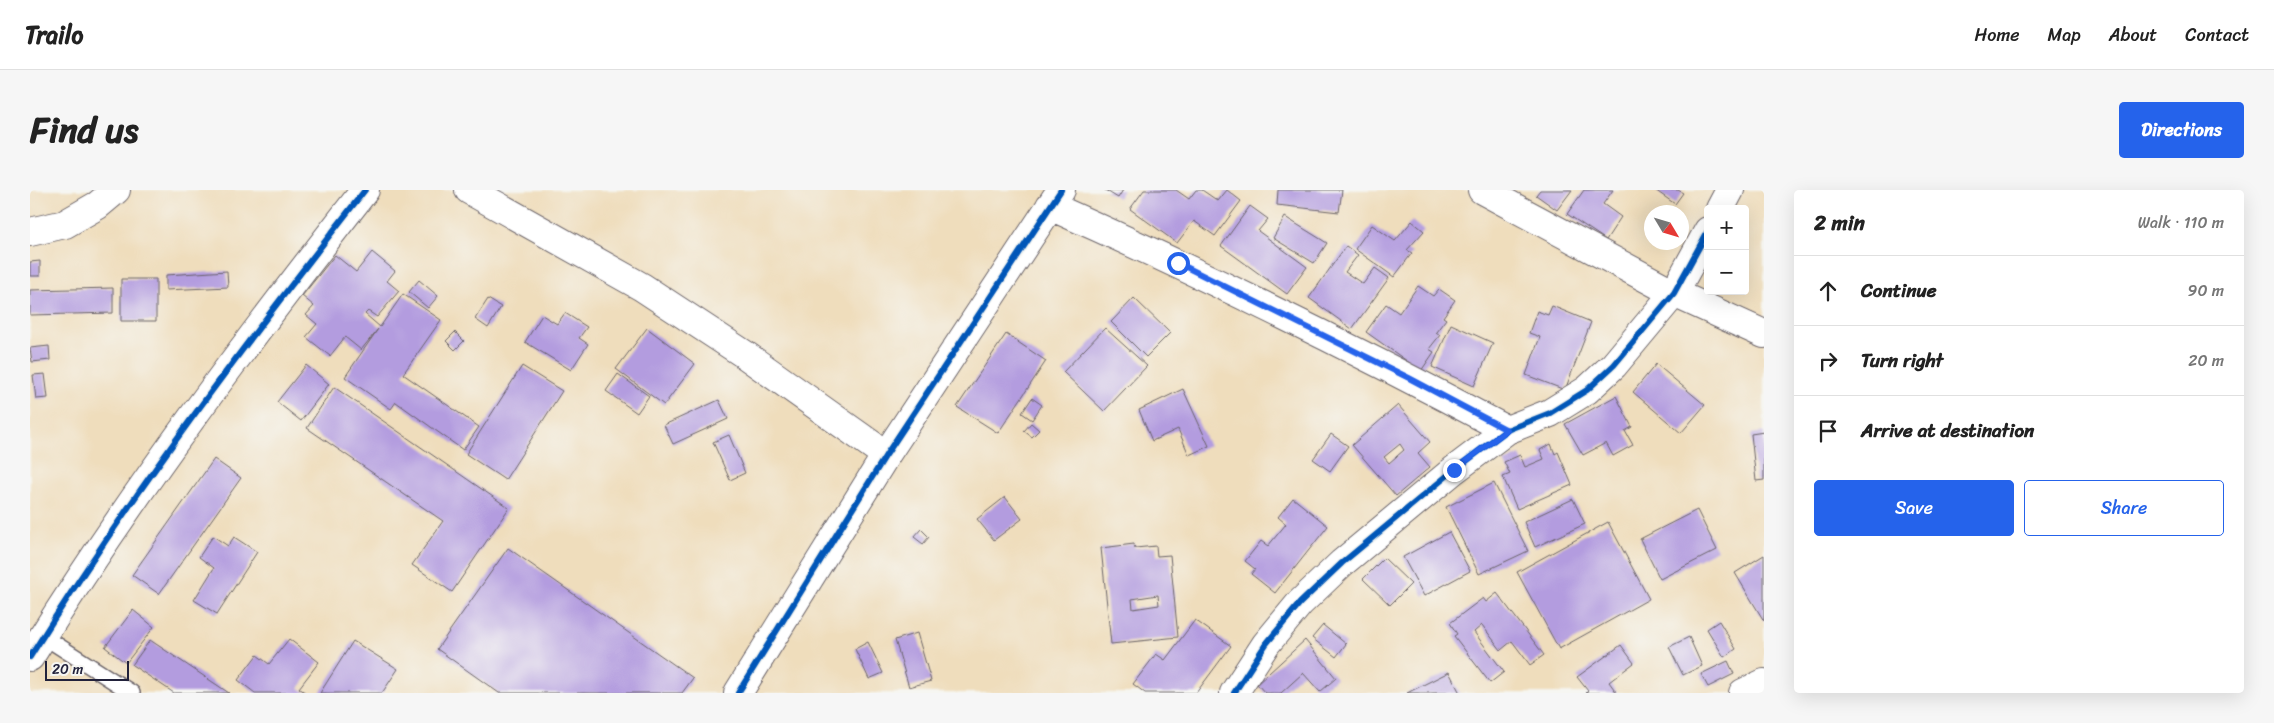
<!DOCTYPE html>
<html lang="en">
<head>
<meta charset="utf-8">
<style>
  body { margin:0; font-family:Sriracha,sans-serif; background:#f6f6f6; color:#222 }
  .controls { position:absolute; right:15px; top:15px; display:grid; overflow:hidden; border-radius:5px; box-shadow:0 5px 20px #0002 }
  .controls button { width:45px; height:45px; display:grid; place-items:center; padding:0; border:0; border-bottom:1px solid #e0e0e0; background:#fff; color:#222; font:25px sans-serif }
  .compass { position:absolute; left:1614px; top:15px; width:45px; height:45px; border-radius:50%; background:#fff; box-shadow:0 5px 20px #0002; rotate:128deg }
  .scale { position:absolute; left:15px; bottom:12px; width:84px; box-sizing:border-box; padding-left:5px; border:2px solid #22223b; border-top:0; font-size:14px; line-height:18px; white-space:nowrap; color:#22223b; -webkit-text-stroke:4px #f6f6f2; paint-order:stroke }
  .stop { position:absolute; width:15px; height:15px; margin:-11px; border:4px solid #2563eb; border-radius:50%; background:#fff }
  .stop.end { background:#2563eb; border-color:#fff; box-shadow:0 1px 5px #0008 }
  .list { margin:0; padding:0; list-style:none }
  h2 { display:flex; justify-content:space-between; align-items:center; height:65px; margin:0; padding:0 20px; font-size:21px }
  h2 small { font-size:16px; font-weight:400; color:#767676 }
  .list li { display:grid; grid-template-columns:32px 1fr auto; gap:15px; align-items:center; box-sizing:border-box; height:70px; padding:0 20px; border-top:1px solid #e0e0e0 }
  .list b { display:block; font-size:19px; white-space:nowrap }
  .list em { font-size:16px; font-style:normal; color:#767676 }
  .actions { display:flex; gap:10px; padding:15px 20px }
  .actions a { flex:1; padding:11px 0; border:1px solid #2563eb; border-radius:5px; text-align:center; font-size:18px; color:#2563eb }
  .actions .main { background:#2563eb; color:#fff }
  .icon { flex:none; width:28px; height:28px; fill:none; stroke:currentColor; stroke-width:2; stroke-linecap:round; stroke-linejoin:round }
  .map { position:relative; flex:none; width:1734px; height:503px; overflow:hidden; border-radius:5px }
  header { display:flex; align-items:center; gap:30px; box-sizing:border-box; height:70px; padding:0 25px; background:#fff; border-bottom:1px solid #e0e0e0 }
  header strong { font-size:24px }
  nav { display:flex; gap:28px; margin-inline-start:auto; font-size:18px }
  .intro { display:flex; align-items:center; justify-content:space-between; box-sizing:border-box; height:120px; padding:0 30px }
  h1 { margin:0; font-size:35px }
  .button { padding:12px 22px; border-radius:5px; background:#2563eb; color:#fff; font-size:18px; font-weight:700 }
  main { display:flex; gap:30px; padding:0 30px }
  aside { flex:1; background:#fff; border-radius:5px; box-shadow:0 5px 20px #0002 }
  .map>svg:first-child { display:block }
  .building { fill:#b39cdf; fill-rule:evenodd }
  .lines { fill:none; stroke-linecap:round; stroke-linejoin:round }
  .lane-casing { stroke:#6a6368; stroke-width:18 }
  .street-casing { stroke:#6a6368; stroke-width:30 }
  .lane { stroke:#fff; stroke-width:15 }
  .street { stroke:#fff; stroke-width:28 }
  .cycleway-casing { stroke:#f6f6f2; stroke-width:9 }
  .cycleway { stroke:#0057b8; stroke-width:6 }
  .route { stroke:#2563eb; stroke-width:6 }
</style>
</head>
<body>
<header>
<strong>Trailo</strong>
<nav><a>Home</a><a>Map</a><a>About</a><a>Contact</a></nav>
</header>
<div class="intro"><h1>Find us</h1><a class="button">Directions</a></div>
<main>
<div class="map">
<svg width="1734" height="503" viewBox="0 0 1734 503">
  <rect width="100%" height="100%" fill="#f6f6f2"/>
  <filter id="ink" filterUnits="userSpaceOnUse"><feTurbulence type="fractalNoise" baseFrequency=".02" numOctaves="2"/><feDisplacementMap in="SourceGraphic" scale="10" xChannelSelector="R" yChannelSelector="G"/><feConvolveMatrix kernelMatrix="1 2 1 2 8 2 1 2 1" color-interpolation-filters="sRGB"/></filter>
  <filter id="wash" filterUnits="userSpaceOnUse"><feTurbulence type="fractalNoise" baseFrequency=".0096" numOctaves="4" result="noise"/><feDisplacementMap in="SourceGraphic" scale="20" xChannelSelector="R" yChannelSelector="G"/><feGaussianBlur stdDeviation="1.12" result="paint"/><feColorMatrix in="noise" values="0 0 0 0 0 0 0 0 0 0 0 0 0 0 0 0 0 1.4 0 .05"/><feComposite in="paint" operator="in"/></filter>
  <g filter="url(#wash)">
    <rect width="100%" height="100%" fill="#efddbc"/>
    <g id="blocks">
      <path class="building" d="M 1075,0 L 1093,0 L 1088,8 Z
        M 1114,0 L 1146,0 L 1159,9 L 1166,0 L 1172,0 L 1188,11 L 1197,0 L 1211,11 L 1185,46 L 1164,31 L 1147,53 L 1100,19 Z
        M 1248,0 L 1312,0 L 1309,22 L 1247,15 Z
        M 1510,0 L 1542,0 L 1527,20 L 1506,5 Z
        M 1554,0 L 1583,0 L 1573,14 L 1591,27 L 1576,50 L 1537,24 Z
        M 1625,0 L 1648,0 L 1653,3 L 1645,14 Z
        M 1220,16 L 1238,29 L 1228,41 L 1277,77 L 1257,104 L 1191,56 Z
        M 1255,27 L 1297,53 L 1284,73 L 1243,48 Z
        M 1382,31 L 1394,41 L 1377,60 L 1382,63 L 1364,87 L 1325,59 L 1342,35 L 1365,51 Z
        M 1316,56 L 1328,65 L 1315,82 L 1333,94 L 1345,78 L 1359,88 L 1322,139 L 1279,108 Z
        M 342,62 L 365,81 L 357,91 L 369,101 L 347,127 L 338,121 L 335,124 L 350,137 L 373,104 L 411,130 L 373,184 L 449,237 L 433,260 L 366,212 L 361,219 L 315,187 L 348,139 L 331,160 L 315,147 L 300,166 L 276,147 L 287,134 L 276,125 L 284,116 L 272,106 L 305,65 L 326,82 Z
        M 10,71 L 10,86 L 0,86 L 0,72 Z
        M 197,81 L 198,97 L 136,100 L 136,85 Z
        M 91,89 L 126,89 L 126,131 L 91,131 Z
        M 389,90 L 408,106 L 398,118 L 379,102 Z
        M 1388,96 L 1403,106 L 1409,99 L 1425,110 L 1413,127 L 1416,129 L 1406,142 L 1410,145 L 1399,159 L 1404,162 L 1391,181 L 1336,142 L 1356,114 L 1369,123 Z
        M 83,98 L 83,123 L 0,125 L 0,100 Z
        M 1104,108 L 1140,143 L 1116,167 L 1081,132 Z
        M 458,109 L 471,117 L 458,138 L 445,129 Z
        M 1522,116 L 1561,132 L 1535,200 L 1496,185 L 1510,147 L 1499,143 L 1507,121 L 1518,125 Z
        M 535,123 L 557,137 L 549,148 L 558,154 L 541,180 L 495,152 L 512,125 L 527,134 Z
        M 1421,134 L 1463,153 L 1444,196 L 1402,177 Z
        M 617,138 L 665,174 L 634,215 L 586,179 Z
        M 1075,138 L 1117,176 L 1074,221 L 1033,182 Z
        M 425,142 L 434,151 L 425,160 L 416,151 Z
        M 976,144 L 1016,171 L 968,243 L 927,217 Z
        M 19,156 L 20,170 L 2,172 L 0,158 Z
        M 1626,174 L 1675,215 L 1651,243 L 1603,202 Z
        M 276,175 L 299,194 L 271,231 L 247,212 Z
        M 492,176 L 532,201 L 475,290 L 436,264 Z
        M 15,184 L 18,208 L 6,209 L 3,185 Z
        M 588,184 L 619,206 L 607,223 L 576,201 Z
        M 304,197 L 479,318 L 422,402 L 382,375 L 413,331 L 277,238 Z
        M 1153,199 L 1179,256 L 1159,265 L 1148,239 L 1122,251 L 1109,220 Z
        M 1586,206 L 1602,237 L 1595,241 L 1603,255 L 1583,266 L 1576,253 L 1553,265 L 1535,234 Z
        M 1002,208 L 1012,215 L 1002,230 L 992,223 Z
        M 689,210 L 698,229 L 643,254 L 634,235 Z
        M 1368,215 L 1400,252 L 1388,263 L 1400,277 L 1366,306 L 1322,255 ZM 1370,254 L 1374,260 L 1359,273 L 1354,267 Z
        M 1001,233 L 1009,240 L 1002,247 L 994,241 Z
        M 1734,242 L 1734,290 L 1726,291 L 1721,244 Z
        M 1301,244 L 1318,256 L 1300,281 L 1283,269 Z
        M 699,245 L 715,283 L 700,290 L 683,252 Z
        M 1521,254 L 1525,264 L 1528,262 L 1542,295 L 1487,319 L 1473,287 L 1480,284 L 1474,272 L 1490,265 L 1495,277 L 1514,269 L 1510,260 Z
        M 184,269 L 211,288 L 129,404 L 102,385 Z
        M 1464,293 L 1498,361 L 1449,384 L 1416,317 Z
        M 975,307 L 992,329 L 964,350 L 947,329 Z
        M 1263,308 L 1298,336 L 1245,403 L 1221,384 L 1225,379 L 1215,371 L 1231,351 L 1238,356 L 1256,334 L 1248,327 Z
        M 1543,309 L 1555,334 L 1505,357 L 1494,332 Z
        M 1667,320 L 1687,360 L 1630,389 L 1610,349 Z
        M 1578,332 L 1619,409 L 1529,459 L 1487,382 Z
        M 891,339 L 899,347 L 893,354 L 884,347 Z
        M 1419,342 L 1440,381 L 1394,406 L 1373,367 Z
        M 183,346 L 198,356 L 204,347 L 227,362 L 187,424 L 164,410 L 184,378 L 169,367 Z
        M 1104,354 L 1105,358 L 1126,356 L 1127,366 L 1140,365 L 1148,447 L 1081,454 L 1071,358 ZM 1128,405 L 1129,415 L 1103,419 L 1102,409 Z
        M 478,358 L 663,488 L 652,503 L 469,503 L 407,459 Z
        M 1734,365 L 1734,431 L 1705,383 Z
        M 1354,368 L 1381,394 L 1360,415 L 1333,389 Z
        M 1467,403 L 1514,465 L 1500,475 L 1482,451 L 1471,460 L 1452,435 L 1444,442 L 1474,482 L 1460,493 L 1424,446 L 1427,444 L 1420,433 L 1453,408 L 1456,412 Z
        M 103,420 L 124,437 L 96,473 L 75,457 Z
        M 1165,430 L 1201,456 L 1166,503 L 1115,503 L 1103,494 L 1126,464 L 1135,470 Z
        M 1689,431 L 1706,459 L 1694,467 L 1677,439 Z
        M 1293,435 L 1316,454 L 1306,467 L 1282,448 Z
        M 887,443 L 901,491 L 879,497 L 865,450 Z
        M 1659,447 L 1672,476 L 1653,485 L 1639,457 Z
        M 259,449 L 289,472 L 269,498 L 276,503 L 225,503 L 208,490 L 227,465 L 239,474 Z
        M 120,450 L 199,503 L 144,503 L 102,475 Z
        M 1275,450 L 1306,488 L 1290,502 L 1273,483 L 1251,503 L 1235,503 L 1227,494 Z
        M 323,451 L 368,479 L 352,503 L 290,503 Z
        M 838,452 L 853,483 L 839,489 L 825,459 Z
        M 1591,455 L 1604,473 L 1579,492 L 1587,503 L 1556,503 L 1558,501 L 1547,487 Z
        M 1698,471 L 1704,484 L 1678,497 L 1671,484 Z
        M 1419,482 L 1430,503 L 1377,503 Z"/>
    </g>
  </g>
  <g filter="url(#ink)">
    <use href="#blocks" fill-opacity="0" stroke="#6a6368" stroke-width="1"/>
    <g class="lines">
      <defs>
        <path id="lane" d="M 13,446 L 102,503"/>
        <path id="street" d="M 439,0 L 612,97 L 714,164 L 856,265
          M 1452,0 L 1644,103 L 1734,144
          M 1020,16 C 1176,85 1327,160 1477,240
          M 1690,19 L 1700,0
          M 0,42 L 35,34 L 68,15 L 86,0
          M 0,467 C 101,304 217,151 335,0
          M 708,503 L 856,265 L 1031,0
          M 1204,503 L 1236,454 L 1270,413 L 1312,373 L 1424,280 L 1477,240 L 1520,223 L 1557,200 L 1584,175 L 1644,103 L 1678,41
          M 1713,503 L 1734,493"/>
      </defs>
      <use href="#lane" class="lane-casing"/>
      <use href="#street" class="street-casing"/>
      <use href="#lane" class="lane"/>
      <use href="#street" class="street"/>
      <defs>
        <path id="cycleway" d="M 0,467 C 101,304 217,151 335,0
          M 708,503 L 856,265 L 1031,0
          M 1204,503 L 1236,454 L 1270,413 L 1312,373 L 1424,280 L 1477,240 L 1520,223 L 1557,200 L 1584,175 L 1644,103 L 1678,41"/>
      </defs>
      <use href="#cycleway" class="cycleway-casing"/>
      <use href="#cycleway" class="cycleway"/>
    </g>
  </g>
  <g class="lines" filter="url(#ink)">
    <path class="route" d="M 1148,73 L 1379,188 L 1477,240 L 1424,280"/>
  </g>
</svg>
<div class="controls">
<button>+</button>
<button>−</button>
</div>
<svg class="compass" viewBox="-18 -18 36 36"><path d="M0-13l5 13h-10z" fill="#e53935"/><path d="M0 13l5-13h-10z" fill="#767676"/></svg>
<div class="scale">20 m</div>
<div class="stop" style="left:1148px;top:73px"></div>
<div class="stop end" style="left:1424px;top:280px"></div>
</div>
<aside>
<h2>2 min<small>Walk · 110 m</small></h2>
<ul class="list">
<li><svg class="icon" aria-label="ahead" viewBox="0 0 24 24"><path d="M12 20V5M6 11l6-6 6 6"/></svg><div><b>Continue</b></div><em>90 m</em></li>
<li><svg class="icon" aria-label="right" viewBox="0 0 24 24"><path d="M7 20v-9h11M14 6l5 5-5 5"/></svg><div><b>Turn right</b></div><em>20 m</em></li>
<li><svg class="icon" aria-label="arrive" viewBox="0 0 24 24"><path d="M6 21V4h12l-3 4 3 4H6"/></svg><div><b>Arrive at destination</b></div></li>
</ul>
<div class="actions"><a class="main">Save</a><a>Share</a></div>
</aside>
</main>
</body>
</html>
